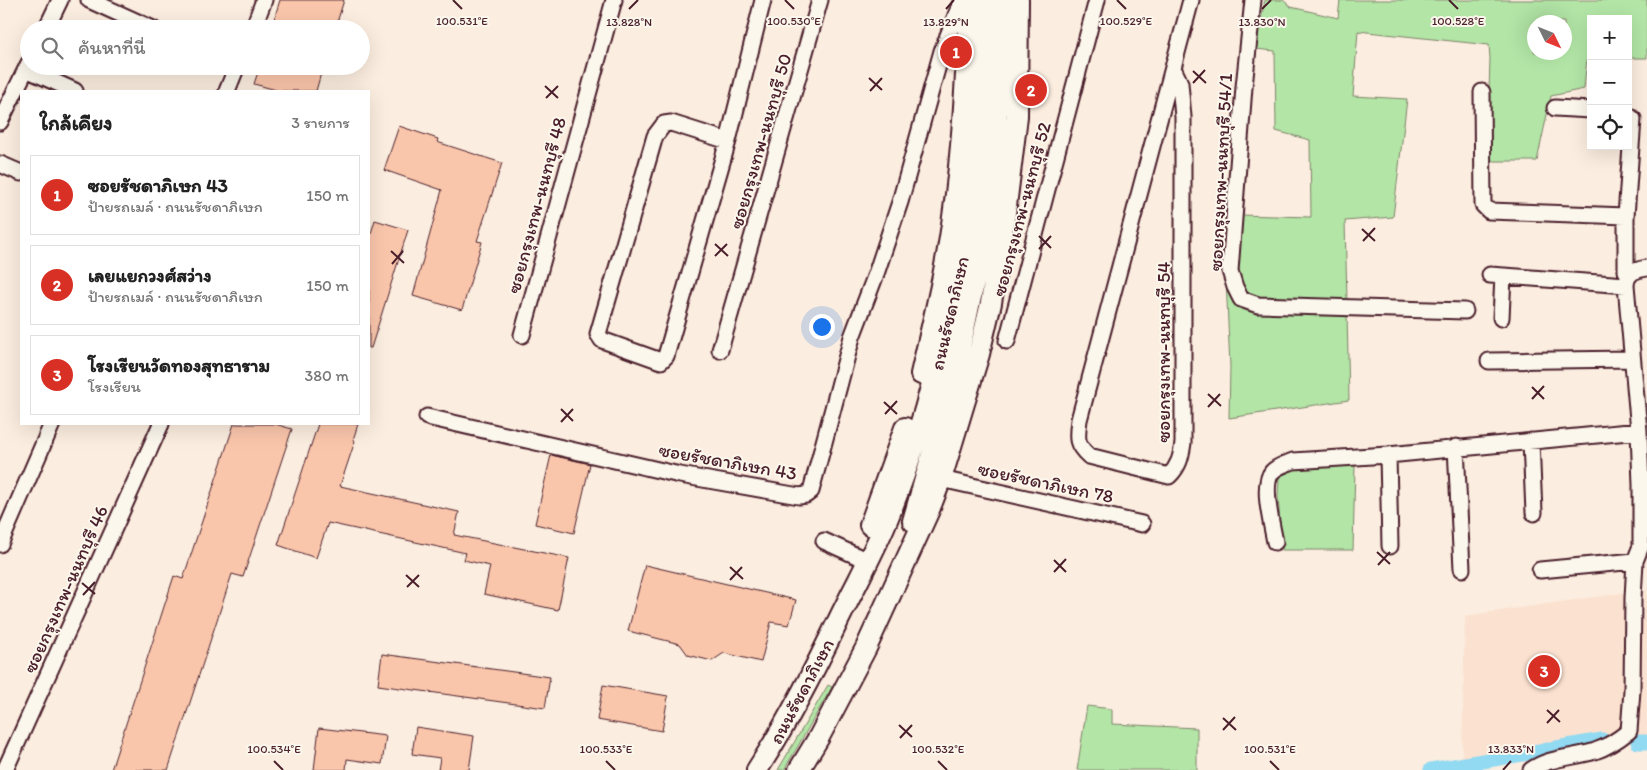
<!DOCTYPE html>
<html lang="th">
<head>
<meta charset="utf-8">
<style>
  body { margin:0; font-family:Itim,"Playpen Sans Thai",sans-serif; background:#f6f6f6; color:#222 }
  .controls { position:absolute; right:15px; top:15px; display:grid; overflow:hidden; border-radius:0px; box-shadow:0 5px 20px #0002 }
  .controls button { width:45px; height:45px; display:grid; place-items:center; padding:0; border:0; border-bottom:1px solid #e0e0e0; background:#fff; color:#222; font:25px sans-serif }
  .compass { position:absolute; left:1527px; top:15px; width:45px; height:45px; border-radius:50%; background:#fff; box-shadow:0 5px 20px #0002; rotate:133deg }
  .you { position:absolute; left:821px; top:326px; width:18px; height:18px; margin:-12px; border:4px solid #fff; border-radius:50%; background:#1a73e8; box-shadow:0 0 0 8px #1a73e833 }
  .badge { display:grid; place-items:center; width:32px; height:32px; border-radius:50%; background:#d93025; color:#fff; font-size:16px; font-weight:700 }
  .pin { position:absolute; translate:-50% -50%; border:2px solid #fff; box-shadow:0 1px 5px #0006 }
  .list { margin:0; padding:0; list-style:none }
  h2 { display:flex; justify-content:space-between; align-items:center; height:65px; margin:0; padding:0 20px; font-size:21px }
  h2 small { font-size:16px; font-weight:400; color:#767676 }
  .list li { display:grid; grid-template-columns:32px 1fr auto; gap:15px; align-items:center; box-sizing:border-box; height:80px; margin:0 10px 10px; padding:0 10px; border:1px solid #e0e0e0; border-radius:0px }
  .list b { display:block; font-size:19px; white-space:nowrap }
  .list p { margin:0; font-size:16px; white-space:nowrap; color:#767676 }
  .list em { font-size:16px; font-style:normal; color:#767676 }
  .icon { flex:none; width:28px; height:28px; fill:none; stroke:currentColor; stroke-width:2; stroke-linecap:round; stroke-linejoin:round }
  .map { position:relative; flex:none; width:1647px; height:770px; overflow:hidden }
  .search { position:absolute; background:#fff; box-shadow:0 5px 20px #0002; left:20px; top:20px; width:350px; height:55px; display:flex; align-items:center; gap:12px; box-sizing:border-box; padding:0 18px; border-radius:28px; color:#767676; font-size:19px }
  .panel { position:absolute; background:#fff; box-shadow:0 5px 20px #0002; left:20px; top:90px; width:350px; height:335px; border-radius:0px }
  .map>svg:first-child { display:block }
  .built { fill:#fbe1cf }
  .green { fill:#b2e5a6; stroke:#7e8268; fill-rule:evenodd }
  .lines { fill:none; stroke-linecap:round; stroke-linejoin:round }
  .canal { stroke:#91daf2; stroke-width:15 }
  .building { fill:#fac6ab; stroke:#4a1f2b }
  .minor-casing { stroke:#4a1f2b; stroke-width:19 }
  .major-casing { stroke:#4a1f2b; stroke-width:24 }
  .minor { stroke:#fbf7ec; stroke-width:15 }
  .major { stroke:#fbf7ec; stroke-width:20 }
  .ticks { fill:none; stroke:#4a1f2b; stroke-width:2 }
  .labels { text-anchor:middle; stroke-width:4; stroke-linejoin:round; paint-order:stroke }
  .street-label { font-size:19px; fill:#4a1f2b; stroke:#fbf7ec }
  .ticks-label { font-size:12px; text-anchor:middle; fill:#4a1f2b; stroke:#fbf7ec; stroke-width:4; stroke-linejoin:round; paint-order:stroke }
</style>
</head>
<body>
<div class="map">
<svg width="1647" height="770" viewBox="0 0 1647 770">
  <rect width="100%" height="100%" fill="#fbeddf"/>
  <filter id="ink" filterUnits="userSpaceOnUse"><feTurbulence type="fractalNoise" baseFrequency=".02" numOctaves="2"/><feDisplacementMap in="SourceGraphic" scale="10" xChannelSelector="R" yChannelSelector="G"/><feConvolveMatrix kernelMatrix="1 2 1 2 8 2 1 2 1" color-interpolation-filters="sRGB"/></filter>
  <g filter="url(#ink)">
    <path class="built" d="M 1647,589 L 1647,739 L 1634,739 L 1645,590 Z
      M 1629,592 L 1622,725 L 1611,734 L 1462,760 L 1465,616 Z"/>
    <path class="green" d="M 1265,0 L 1283,0 L 1291,7 L 1338,18 L 1340,0 L 1647,0 L 1647,58 L 1628,58 L 1628,19 L 1591,19 L 1591,58 L 1587,58 L 1584,89 L 1551,96 L 1537,161 L 1487,161 L 1490,58 L 1489,45 L 1358,31 L 1353,96 L 1407,99 L 1393,217 L 1345,221 L 1347,301 L 1264,301 L 1249,295 L 1239,286 L 1238,215 L 1311,217 L 1310,140 L 1276,131 L 1275,51 L 1255,49 ZM 1534,22 L 1564,22 L 1564,52 L 1534,52 Z
      M 1226,279 L 1235,302 L 1347,313 L 1349,400 L 1229,418 L 1230,366 Z
      M 1333,464 L 1355,465 L 1353,550 L 1282,550 L 1278,496 L 1279,477 L 1298,467 Z
      M 828,685 L 832,687 L 784,770 L 778,770 Z
      M 1087,706 L 1112,709 L 1112,724 L 1197,728 L 1197,770 L 1077,770 Z"/>
    <g class="lines">
      <path class="canal" d="M 1638,742 L 1647,742
        M 1431,770 L 1602,740"/>
    </g>
    <path class="building" d="M 280,0 L 344,0 L 335,29 L 271,29 Z
      M 260,66 L 323,66 L 316,91 L 280,91 L 254,84 Z
      M 399,126 L 438,139 L 437,142 L 502,163 L 477,241 L 482,242 L 462,310 L 413,296 L 442,190 L 384,170 Z
      M 375,220 L 408,230 L 371,348 L 369,348 L 369,240 Z
      M 234,424 L 275,424 L 292,429 L 243,577 L 232,574 L 168,770 L 111,770 L 174,576 L 183,579 Z
      M 318,424 L 358,424 L 353,440 L 355,441 L 340,486 L 459,512 L 454,535 L 569,558 L 558,610 L 484,594 L 490,566 L 464,560 L 466,553 L 328,523 L 316,558 L 278,545 Z
      M 551,455 L 590,464 L 574,533 L 535,524 Z
      M 645,565 L 796,600 L 789,625 L 771,622 L 761,662 L 724,653 L 712,661 L 688,655 L 680,644 L 628,631 Z
      M 382,654 L 550,677 L 545,708 L 378,685 Z
      M 603,685 L 668,696 L 662,731 L 597,720 Z
      M 416,727 L 474,736 L 469,770 L 438,770 L 440,758 L 412,754 Z
      M 319,728 L 386,736 L 382,764 L 347,759 L 346,770 L 314,770 Z"/>
    <g class="lines">
      <defs>
        <path id="minor" d="M 89,0 L 153,29
          M 1253,0 L 1244,87 L 1230,271 L 1235,287 L 1241,299 L 1258,305 L 1465,311
          M 46,29 L 60,0
          M 253,29 L 264,0
          M 1173,68 L 1180,83 L 1183,117 L 1183,443 C 1181,457 1179,466 1169,476 L 1089,456 C 1075,444 1077,437 1079,420 L 1191,0
          M 26,69 L 75,91
          M 227,91 L 237,66
          M 1482,92 L 1483,205 L 1489,211 L 1626,216 L 1626,271 L 1630,275
          M 1555,108 L 1591,110
          M 0,122 L 29,63
          M 728,141 L 671,123 L 664,124 L 655,136 L 598,334 L 602,340 L 658,360 L 661,361 L 666,356 L 728,141 L 763,0
          M 0,164 L 21,173
          M 1626,216 L 1633,119 L 1628,115
          M 1490,275 L 1626,285
          M 1501,318 L 1503,276
          M 522,335 L 614,0
          M 1007,341 L 1097,0
          M 720,350 L 820,0
          M 1489,361 L 1632,359
          M 427,417 L 680,475 L 799,496 L 806,495 L 811,491 L 852,337 L 876,274 L 900,202 L 942,51 L 962,0
          M 1531,441 L 1534,513
          M 1456,447 L 1462,569
          M 1388,455 L 1390,546
          M 941,479 L 1142,524
          M 824,541 L 859,557
          M 1275,542 C 1272,525 1261,485 1272,472 C 1277,466 1286,464 1293,461 L 1388,455 L 1639,431
          M 0,544 L 52,424
          M 1540,570 L 1635,561
          M 5,770 L 161,424
          M 1531,770 C 1549,757 1574,758 1595,751 C 1608,747 1619,739 1629,731 L 1632,690 L 1633,598 L 1635,561 L 1641,546 L 1641,485 L 1639,431 L 1626,285 C 1627,272 1635,270 1647,268"/>
        <path id="major" d="M 921,374 C 933,322 946,270 953,217 C 963,145 967,73 969,0
          M 913,521 L 952,385 L 979,259 L 993,162 L 1001,64 L 1003,0
          M 870,525 L 905,428
          M 757,770 C 788,722 814,671 839,619 C 855,586 873,554 887,520 C 912,459 930,396 945,332 C 953,300 961,269 966,236 C 979,158 984,79 988,0
          M 799,770 L 819,737 L 866,648 L 929,510 L 941,479 L 979,354 L 991,303 L 1005,214 L 1017,116 L 1018,0"/>
      </defs>
      <use href="#minor" class="minor-casing"/>
      <use href="#major" class="major-casing"/>
      <use href="#minor" class="minor"/>
      <use href="#major" class="major"/>
    </g>
  </g>
  <path class="ticks" d="M 453,0 L 462,9M 785,0 L 794,9M 1117,0 L 1126,9M 1449,0 L 1458,9M 629,9 L 638,0M 946,9 L 954,0M 1262,9 L 1271,0M 1193,71 L 1206,83M 869,78 L 882,90M 1193,83 L 1205,70M 545,86 L 558,98M 870,91 L 882,78M 546,98 L 558,86M 1362,229 L 1375,241M 1039,236 L 1051,248M 1363,241 L 1375,228M 715,244 L 728,256M 1039,249 L 1051,236M 391,251 L 404,263M 715,256 L 727,244M 392,264 L 403,251M 1532,387 L 1544,399M 1208,394 L 1221,406M 1532,399 L 1544,386M 884,402 L 897,414M 1208,407 L 1220,394M 561,409 L 573,421M 885,414 L 897,401M 561,422 L 573,409M 1377,552 L 1390,564M 1054,560 L 1066,572M 1378,565 L 1390,552M 730,567 L 743,579M 1054,572 L 1066,559M 406,575 L 419,587M 730,580 L 742,567M 82,583 L 95,594M 407,587 L 419,575M 83,595 L 95,582M 1547,710 L 1560,722M 1223,718 L 1236,730M 1547,723 L 1559,710M 899,725 L 912,737M 1223,730 L 1235,717M 900,738 L 912,725M 274,761 L 283,770M 606,761 L 615,770M 938,761 L 947,770M 1270,761 L 1279,770M 1503,770 L 1511,761"/>
  <g class="labels">
    <g class="street-label">
      <text transform="translate(760 141) rotate(-74)" y="7">ซอยกรุงเทพ-นนทบุรี 50</text>
      <text transform="translate(1220 172) rotate(-87)" y="7">ซอยกรุงเทพ-นนทบุรี 54/1</text>
      <text transform="translate(536 205) rotate(-75)" y="7">ซอยกรุงเทพ-นนทบุรี 48</text>
      <text transform="translate(1021 209) rotate(-75)" y="7">ซอยกรุงเทพ-นนทบุรี 52</text>
      <text transform="translate(949 313) rotate(-77)" y="7">ถนนรัชดาภิเษก</text>
      <text transform="translate(1163 352) rotate(-90)" y="7">ซอยกรุงเทพ-นนทบุรี 54</text>
      <text transform="translate(728 461) rotate(10)" y="7">ซอยรัชดาภิเษก 43</text>
      <text transform="translate(1046 482) rotate(12)" y="7">ซอยรัชดาภิเษก 78</text>
      <text transform="translate(65 589) rotate(-66)" y="7">ซอยกรุงเทพ-นนทบุรี 46</text>
      <text transform="translate(801 691) rotate(-62)" y="7">ถนนรัชดาภิเษก</text>
    </g>
  </g>
  <g class="ticks-label">
    <text x="462" y="25">100.531°E</text>
    <text x="1126" y="25">100.529°E</text>
    <text x="1458" y="25">100.528°E</text>
    <text x="794" y="25">100.530°E</text>
    <text x="629" y="26">13.828°N</text>
    <text x="946" y="26">13.829°N</text>
    <text x="1262" y="26">13.830°N</text>
    <text x="1511" y="753">13.833°N</text>
    <text x="274" y="753">100.534°E</text>
    <text x="606" y="753">100.533°E</text>
    <text x="938" y="753">100.532°E</text>
    <text x="1270" y="753">100.531°E</text>
  </g>
</svg>
<div class="controls">
<button>+</button>
<button>−</button>
<button><svg class="icon" aria-label="locate" viewBox="0 0 24 24"><circle cx="12" cy="12" r="6"/><path d="M12 2v4M12 18v4M2 12h4M18 12h4"/></svg></button>
</div>
<svg class="compass" viewBox="-18 -18 36 36"><path d="M0-13l5 13h-10z" fill="#e53935"/><path d="M0 13l5-13h-10z" fill="#767676"/></svg>
<div class="you"></div>
<div class="pin badge" style="left:956px;top:52px">1</div>
<div class="pin badge" style="left:1031px;top:90px">2</div>
<div class="pin badge" style="left:1544px;top:671px">3</div>
<div class="search"><svg class="icon" aria-label="search" viewBox="0 0 24 24"><circle cx="10" cy="10" r="6"/><path d="M15 15l6 6"/></svg>ค้นหาที่นี่</div>
<section class="panel">
<h2>ใกล้เคียง<small>3 รายการ</small></h2>
<ul class="list">
<li><span class="badge">1</span><div><b>ซอยรัชดาภิเษก 43</b><p>ป้ายรถเมล์ · ถนนรัชดาภิเษก</p></div><em>150 m</em></li>
<li><span class="badge">2</span><div><b>เลยแยกวงศ์สว่าง</b><p>ป้ายรถเมล์ · ถนนรัชดาภิเษก</p></div><em>150 m</em></li>
<li><span class="badge">3</span><div><b>โรงเรียนวัดทองสุทธาราม</b><p>โรงเรียน</p></div><em>380 m</em></li>
</ul>
</section>
</div>
</body>
</html>
